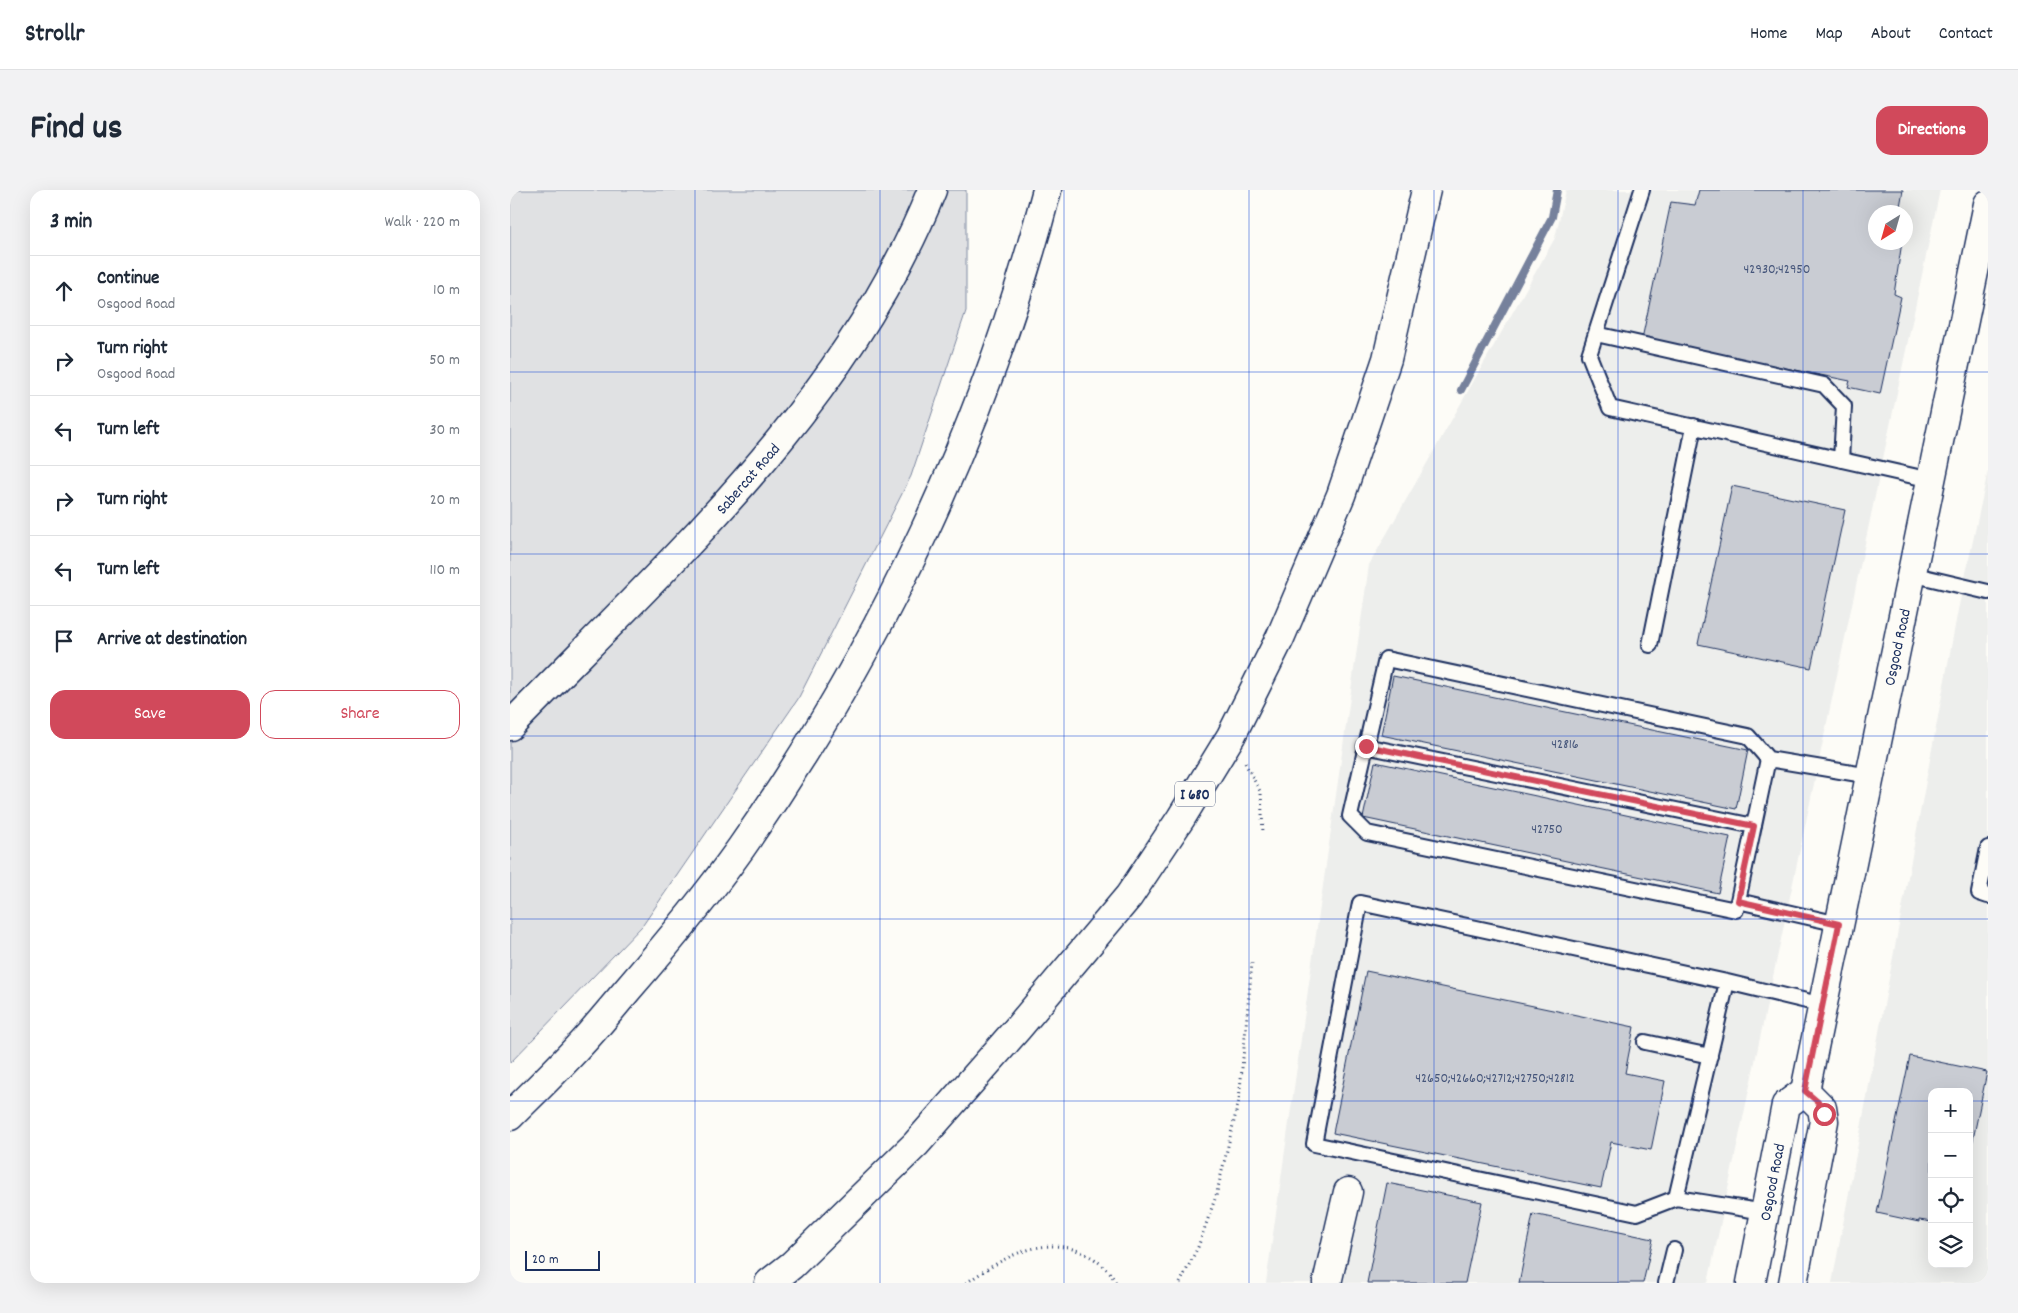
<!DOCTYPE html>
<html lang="en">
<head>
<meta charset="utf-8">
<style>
  body { margin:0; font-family:Dekko,sans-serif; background:#f2f2f3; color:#1f2937 }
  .controls { position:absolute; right:15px; bottom:15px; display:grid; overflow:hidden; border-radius:10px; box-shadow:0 5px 20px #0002 }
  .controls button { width:45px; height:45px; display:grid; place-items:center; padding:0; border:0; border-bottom:1px solid #e0e1e3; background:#fff; color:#1f2937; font:25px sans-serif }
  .compass { position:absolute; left:1358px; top:15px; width:45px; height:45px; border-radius:50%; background:#fff; box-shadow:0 5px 20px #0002; rotate:217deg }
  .scale { position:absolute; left:15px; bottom:12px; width:75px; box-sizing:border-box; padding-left:5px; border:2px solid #1b2f5e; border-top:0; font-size:14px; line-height:18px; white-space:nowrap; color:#1b2f5e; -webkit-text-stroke:4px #fdfcf7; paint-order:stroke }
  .stop { position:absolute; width:15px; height:15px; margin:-11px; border:4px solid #d1495b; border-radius:50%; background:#fff }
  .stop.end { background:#d1495b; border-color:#fff; box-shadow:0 1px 5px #0008 }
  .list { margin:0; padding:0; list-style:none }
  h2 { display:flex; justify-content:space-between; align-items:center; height:65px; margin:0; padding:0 20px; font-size:21px }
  h2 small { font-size:16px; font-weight:400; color:#747a83 }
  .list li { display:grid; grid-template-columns:32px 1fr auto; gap:15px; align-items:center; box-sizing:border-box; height:70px; padding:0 20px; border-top:1px solid #e0e1e3 }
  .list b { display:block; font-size:19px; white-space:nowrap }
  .list p { margin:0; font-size:16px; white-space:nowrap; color:#747a83 }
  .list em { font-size:16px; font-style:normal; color:#747a83 }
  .actions { display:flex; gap:10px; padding:15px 20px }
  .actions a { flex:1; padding:11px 0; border:1px solid #d1495b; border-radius:15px; text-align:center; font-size:18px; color:#d1495b }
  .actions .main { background:#d1495b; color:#fff }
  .icon { flex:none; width:28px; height:28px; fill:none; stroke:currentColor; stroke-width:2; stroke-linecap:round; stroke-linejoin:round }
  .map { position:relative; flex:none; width:1478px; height:1093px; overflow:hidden; border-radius:15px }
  header { display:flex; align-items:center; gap:30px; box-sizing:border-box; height:70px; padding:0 25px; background:#fff; border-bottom:1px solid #e0e1e3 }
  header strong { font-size:24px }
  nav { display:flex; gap:28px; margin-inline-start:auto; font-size:18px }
  .intro { display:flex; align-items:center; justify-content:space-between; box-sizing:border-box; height:120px; padding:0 30px }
  h1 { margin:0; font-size:35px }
  .button { padding:12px 22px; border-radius:15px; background:#d1495b; color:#fff; font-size:18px; font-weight:700 }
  main { display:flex; gap:30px; padding:0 30px }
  aside { flex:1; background:#fff; border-radius:15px; box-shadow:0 5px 20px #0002 }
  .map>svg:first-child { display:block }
  .built { fill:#edeeec; fill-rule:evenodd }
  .green { fill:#e0e1e3; stroke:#7e88a0 }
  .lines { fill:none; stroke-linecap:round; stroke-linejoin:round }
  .stream { stroke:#76819c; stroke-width:8 }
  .building { fill:#c9ccd3; stroke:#1b2f5e }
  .lane-casing { stroke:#1b2f5e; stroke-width:18 }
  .street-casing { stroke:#1b2f5e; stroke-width:31 }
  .secondary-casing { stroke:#1b2f5e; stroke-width:31 }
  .highway-casing { stroke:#1b2f5e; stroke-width:31 }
  .path { stroke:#1b2f5e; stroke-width:3; stroke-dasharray:1 4; stroke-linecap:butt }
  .lane { stroke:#fdfcf7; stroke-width:14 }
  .street { stroke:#fdfcf7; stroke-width:28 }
  .secondary { stroke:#fdfcf7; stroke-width:28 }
  .highway { stroke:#fdfcf7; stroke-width:28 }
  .route { stroke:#d1495b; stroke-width:6 }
  .grid { fill:none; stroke:#1d4ed8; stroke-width:1; stroke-opacity:0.55 }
  .labels { text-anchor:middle; stroke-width:4.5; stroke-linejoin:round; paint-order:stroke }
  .number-label { font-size:14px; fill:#46567b }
  .shield { fill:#fdfcf7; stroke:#5f6c8c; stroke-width:1 }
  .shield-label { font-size:15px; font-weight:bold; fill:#1b2f5e }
  .street-label { font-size:16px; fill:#1b2f5e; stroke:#fdfcf7 }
</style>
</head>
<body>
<header>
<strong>Strollr</strong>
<nav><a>Home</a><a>Map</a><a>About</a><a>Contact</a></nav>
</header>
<div class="intro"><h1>Find us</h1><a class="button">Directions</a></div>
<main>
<aside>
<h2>3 min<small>Walk · 220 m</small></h2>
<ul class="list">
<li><svg class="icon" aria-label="ahead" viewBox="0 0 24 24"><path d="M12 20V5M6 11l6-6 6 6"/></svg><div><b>Continue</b><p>Osgood Road</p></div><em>10 m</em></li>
<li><svg class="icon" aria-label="right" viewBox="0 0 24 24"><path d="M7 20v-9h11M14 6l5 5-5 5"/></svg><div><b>Turn right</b><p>Osgood Road</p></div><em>50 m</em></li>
<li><svg class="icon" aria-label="left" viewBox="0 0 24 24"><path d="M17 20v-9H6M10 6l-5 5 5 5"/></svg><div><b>Turn left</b></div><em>30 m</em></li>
<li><svg class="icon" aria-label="right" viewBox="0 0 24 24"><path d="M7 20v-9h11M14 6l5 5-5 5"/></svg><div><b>Turn right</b></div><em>20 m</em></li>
<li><svg class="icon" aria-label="left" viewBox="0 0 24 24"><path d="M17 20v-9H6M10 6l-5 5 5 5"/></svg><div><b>Turn left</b></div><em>110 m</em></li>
<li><svg class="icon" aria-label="arrive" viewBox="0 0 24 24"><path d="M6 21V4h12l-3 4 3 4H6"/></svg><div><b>Arrive at destination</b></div></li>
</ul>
<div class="actions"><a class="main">Save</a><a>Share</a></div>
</aside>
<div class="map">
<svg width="1478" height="1093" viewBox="0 0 1478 1093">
  <rect width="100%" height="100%" fill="#fdfcf7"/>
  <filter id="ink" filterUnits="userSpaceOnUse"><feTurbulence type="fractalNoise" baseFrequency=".02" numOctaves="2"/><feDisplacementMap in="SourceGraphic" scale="10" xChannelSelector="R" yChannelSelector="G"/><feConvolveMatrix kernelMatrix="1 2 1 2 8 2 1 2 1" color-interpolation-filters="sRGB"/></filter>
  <g filter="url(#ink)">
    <path class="built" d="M 1056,0 L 1430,0 L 1198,1093 L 756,1093 L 859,375 L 1045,48 ZM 1366,22 L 1396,22 L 1396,52 L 1366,52 Z
      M 1478,281 L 1478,1093 L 1322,1093 L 1448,420 ZM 1422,902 L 1459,902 L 1459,1074 L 1422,1074 Z"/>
    <path class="green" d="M 0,0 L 456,0 L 456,121 L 401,286 L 288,509 L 133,735 L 0,873 Z"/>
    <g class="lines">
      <path class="stream" d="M 951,200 L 1042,27 L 1047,0"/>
    </g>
    <path class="building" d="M 1189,0 L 1393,0 L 1389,22 L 1366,22 L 1366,52 L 1392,52 L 1384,104 L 1391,107 L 1370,204 L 1338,197 L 1340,191 L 1132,149 L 1161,12 L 1185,15 Z
      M 1222,296 L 1335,320 L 1301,478 L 1188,454 Z
      M 883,486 L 1238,560 L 1226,619 L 871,545 Z
      M 865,572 L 1220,647 L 1208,703 L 853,628 Z
      M 856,781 L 1124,837 L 1115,883 L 1155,891 L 1141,960 L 1101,952 L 1091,998 L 823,943 Z
      M 1400,866 L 1477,882 L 1459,969 L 1459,902 L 1422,902 L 1422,1032 L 1409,1030 L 1409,1032 L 1367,1023 Z
      M 877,993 L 972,1012 L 955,1093 L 857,1093 Z
      M 1023,1024 L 1143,1049 L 1133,1093 L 1009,1093 Z"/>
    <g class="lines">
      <defs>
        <path id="lane" d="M 1132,0 L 1079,165 L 1100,218 L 1421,290
          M 1086,144 L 1314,195 L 1334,216 L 1331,270
          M 1401,384 L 1478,402
          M 1140,455 L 1184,236
          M 855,556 L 1244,636
          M 1258,569 L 1238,546 L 876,469 L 840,626 L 857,643 L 1226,720 L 1258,569 L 1360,586
          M 1478,658 L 1469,703 L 1478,706
          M 1228,711 L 1329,734
          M 1217,792 L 1166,1008 L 1127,1023 L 804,954 L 850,713 L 1217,792 L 1313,815
          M 1135,852 L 1200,866
          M 1166,1008 L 1255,1022
          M 1156,1093 L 1164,1060"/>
        <path id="street" d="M 0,536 C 157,374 337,214 422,0
          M 817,1093 L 838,1002"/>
        <path id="secondary" d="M 1241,1093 L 1276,915 L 1295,901 L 1478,14
          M 1283,1093 L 1314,931 L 1312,918 L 1295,901"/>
        <path id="highway" d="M 0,926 C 23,903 47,880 69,856 C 86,838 102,818 119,798 C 158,753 196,707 231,658 C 371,459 476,235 537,0
          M 259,1093 L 282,1075 L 406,954 L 508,838 L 619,706 L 671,628 L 721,546 L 770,448 L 831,305 L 877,169 L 916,0"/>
      </defs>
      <use href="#lane" class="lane-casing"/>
      <use href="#street" class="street-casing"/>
      <use href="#secondary" class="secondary-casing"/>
      <use href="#highway" class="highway-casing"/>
      <path class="path" d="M 735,573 L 751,603 L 753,643
        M 456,1093 C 493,1068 535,1041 579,1066 C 589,1071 601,1082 606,1093
        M 670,1093 L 688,1057 L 706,1006 L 729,910 L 742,773"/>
      <use href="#lane" class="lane"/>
      <use href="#street" class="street"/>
      <use href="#secondary" class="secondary"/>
      <use href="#highway" class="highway"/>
    </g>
  </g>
  <g class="lines" filter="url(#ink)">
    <path class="route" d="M 856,556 L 1244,636 L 1228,711 L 1329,734 L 1295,901 L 1308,912 L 1314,924"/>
  </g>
  <path class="grid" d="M 185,0 L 185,1093M 370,0 L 370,1093M 554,0 L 554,1093M 739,0 L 739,1093M 924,0 L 924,1093M 1108,0 L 1108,1093M 1293,0 L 1293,1093M 0,182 L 1478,182M 0,364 L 1478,364M 0,546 L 1478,546M 0,729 L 1478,729M 0,911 L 1422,911M 1459,911 L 1478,911"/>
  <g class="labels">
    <g class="number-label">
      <text x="1267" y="83">42930;42950</text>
      <text x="1055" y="558">42816</text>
      <text x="1037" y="643">42750</text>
      <text x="985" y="892">42650;42660;42712;42750;42812</text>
    </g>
    <rect class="shield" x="665" y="591.5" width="40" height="25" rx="4"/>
    <g class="shield-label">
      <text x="685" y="609">I 680</text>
    </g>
    <g class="street-label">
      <text transform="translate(237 288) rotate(-49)" y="6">Sabercat Road</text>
      <text transform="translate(1386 457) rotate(-78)" y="6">Osgood Road</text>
      <text transform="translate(1261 992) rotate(-79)" y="6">Osgood Road</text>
    </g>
  </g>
</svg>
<div class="controls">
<button>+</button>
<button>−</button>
<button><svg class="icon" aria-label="locate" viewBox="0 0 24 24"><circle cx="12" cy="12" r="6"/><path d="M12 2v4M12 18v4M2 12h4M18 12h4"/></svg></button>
<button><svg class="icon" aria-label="layers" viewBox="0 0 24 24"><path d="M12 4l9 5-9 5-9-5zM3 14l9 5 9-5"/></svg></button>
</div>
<svg class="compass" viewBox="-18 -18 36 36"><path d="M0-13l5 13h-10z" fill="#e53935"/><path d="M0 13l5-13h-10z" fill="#747a83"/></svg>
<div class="scale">20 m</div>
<div class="stop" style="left:1314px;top:924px"></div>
<div class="stop end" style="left:856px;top:556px"></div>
</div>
</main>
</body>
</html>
